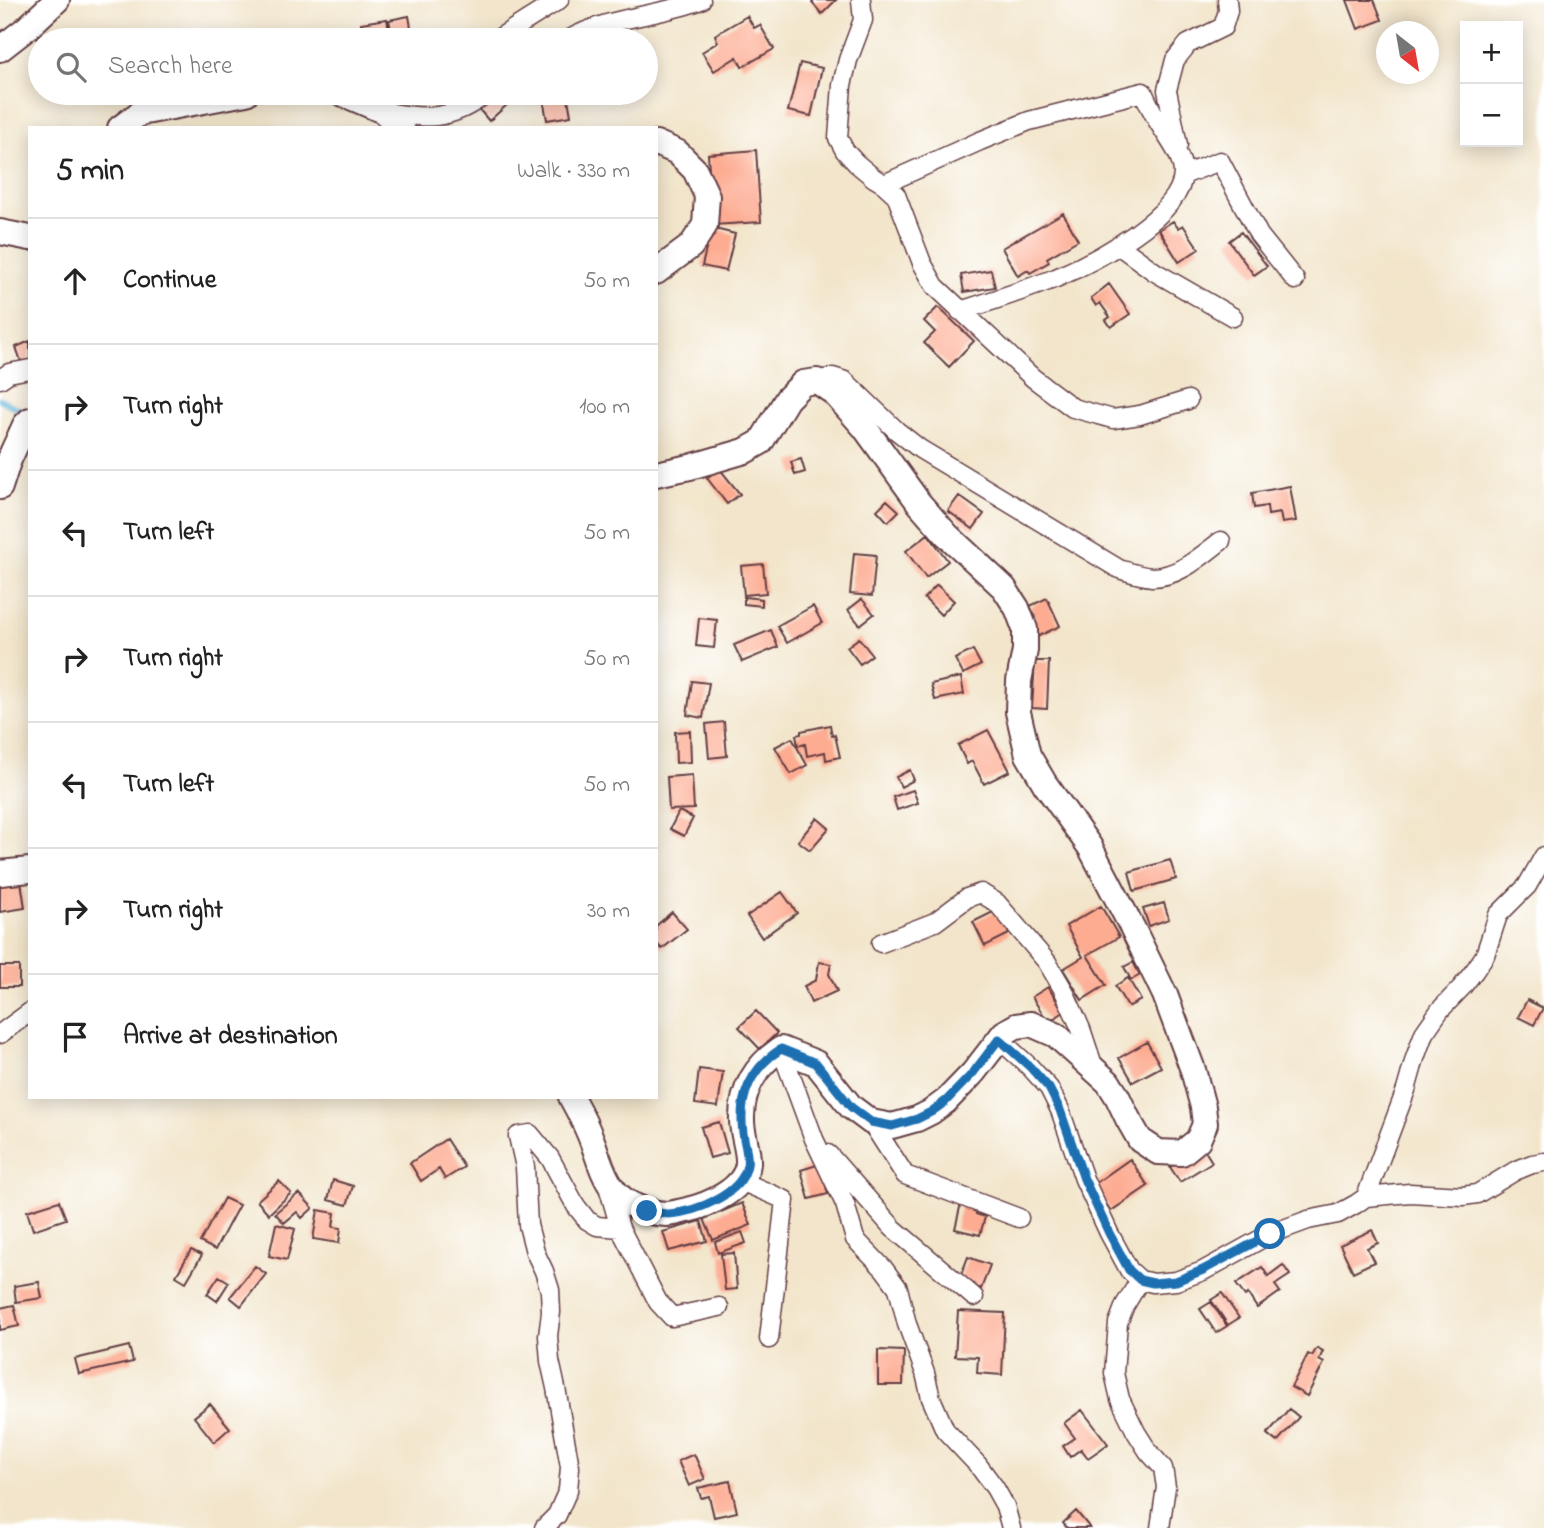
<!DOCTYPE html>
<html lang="en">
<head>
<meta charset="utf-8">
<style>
  body { margin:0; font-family:"Indie Flower",sans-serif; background:#f2f2f2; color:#222 }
  .controls { position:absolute; right:21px; top:21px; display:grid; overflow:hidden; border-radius:0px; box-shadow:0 4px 18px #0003 }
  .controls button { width:63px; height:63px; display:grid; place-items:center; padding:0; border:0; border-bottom:2px solid #e0e0e0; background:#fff; color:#222; font:35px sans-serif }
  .compass { position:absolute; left:1376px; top:21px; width:63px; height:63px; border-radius:50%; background:#fff; box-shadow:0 4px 18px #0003; rotate:149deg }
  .stop { position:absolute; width:21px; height:21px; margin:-16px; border:5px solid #1f6fb2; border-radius:50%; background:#fff }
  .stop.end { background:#1f6fb2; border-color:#fff; box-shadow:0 2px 7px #0008 }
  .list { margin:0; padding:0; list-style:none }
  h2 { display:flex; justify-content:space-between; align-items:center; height:91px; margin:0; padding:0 28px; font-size:30px }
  h2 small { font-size:23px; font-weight:400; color:#767676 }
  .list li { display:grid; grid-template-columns:46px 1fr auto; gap:21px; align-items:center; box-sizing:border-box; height:126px; padding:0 28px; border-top:2px solid #e0e0e0 }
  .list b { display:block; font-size:26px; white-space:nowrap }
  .list em { font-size:23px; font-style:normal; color:#767676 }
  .icon { flex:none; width:38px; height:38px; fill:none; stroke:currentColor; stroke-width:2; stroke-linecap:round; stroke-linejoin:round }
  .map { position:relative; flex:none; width:1544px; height:1528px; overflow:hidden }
  .search { position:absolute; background:#fff; box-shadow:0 4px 18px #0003; left:28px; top:28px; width:630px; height:77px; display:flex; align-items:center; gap:18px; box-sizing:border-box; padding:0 24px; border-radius:38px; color:#767676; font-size:26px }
  .panel { position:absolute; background:#fff; box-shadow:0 4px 18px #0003; left:28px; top:126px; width:630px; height:973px; border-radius:0px }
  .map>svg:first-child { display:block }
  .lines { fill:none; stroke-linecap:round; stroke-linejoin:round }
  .stream { stroke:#59b0d6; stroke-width:6 }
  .building { fill:#fdab91 }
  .street-casing { stroke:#633d43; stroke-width:21 }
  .secondary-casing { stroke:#633d43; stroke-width:28 }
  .street { stroke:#fff; stroke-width:18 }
  .secondary { stroke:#fff; stroke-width:24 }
  .route { stroke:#1f6fb2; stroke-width:9 }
</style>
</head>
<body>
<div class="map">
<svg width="1544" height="1528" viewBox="0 0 1544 1528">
  <rect width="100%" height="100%" fill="#fff"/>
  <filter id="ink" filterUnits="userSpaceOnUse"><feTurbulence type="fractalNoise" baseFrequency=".0143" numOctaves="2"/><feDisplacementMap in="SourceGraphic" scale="14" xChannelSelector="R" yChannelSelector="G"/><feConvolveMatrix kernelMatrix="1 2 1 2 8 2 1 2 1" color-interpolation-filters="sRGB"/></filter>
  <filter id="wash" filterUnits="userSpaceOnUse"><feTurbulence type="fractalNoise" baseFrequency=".00686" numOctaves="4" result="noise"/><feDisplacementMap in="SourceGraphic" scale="28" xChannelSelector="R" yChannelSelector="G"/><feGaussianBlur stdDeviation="1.57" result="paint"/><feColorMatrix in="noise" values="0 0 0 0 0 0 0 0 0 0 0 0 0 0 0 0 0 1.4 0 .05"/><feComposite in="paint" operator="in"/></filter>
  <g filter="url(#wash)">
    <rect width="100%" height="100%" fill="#f2e5cb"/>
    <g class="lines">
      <path class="stream" d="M 0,399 L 20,410 L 26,418"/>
    </g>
    <g id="blocks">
      <path class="building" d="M 815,0 L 836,0 L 822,14 L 812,3 Z
        M 1347,0 L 1374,0 L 1382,20 L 1358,29 Z
        M 409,16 L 413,39 L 393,40 L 389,20 Z
        M 747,16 L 754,28 L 760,25 L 774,49 L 742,67 L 737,57 L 714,71 L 702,52 L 718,42 L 715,35 Z
        M 387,19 L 390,36 L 364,40 L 361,23 Z
        M 800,63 L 822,68 L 811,116 L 788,111 Z
        M 496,93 L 516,93 L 518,95 L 489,121 L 478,108 Z
        M 542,93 L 567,93 L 571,116 L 547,120 Z
        M 756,150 L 761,222 L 713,225 L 708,154 Z
        M 1063,213 L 1078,240 L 1047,258 L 1049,262 L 1030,273 L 1028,270 L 1018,276 L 1002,248 Z
        M 1173,221 L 1178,228 L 1183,225 L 1199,249 L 1179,262 L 1159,230 Z
        M 711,228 L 735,234 L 726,271 L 702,266 Z
        M 1241,232 L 1267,266 L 1254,275 L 1229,241 Z
        M 991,270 L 995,287 L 964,292 L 961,275 Z
        M 1109,284 L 1130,314 L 1111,327 L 1106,320 L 1110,317 L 1100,303 L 1096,306 L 1091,298 Z
        M 938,307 L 974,341 L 949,367 L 924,343 L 935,332 L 924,321 Z
        M 30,341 L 30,360 L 22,364 L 16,347 Z
        M 801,459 L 805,472 L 795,475 L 791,462 Z
        M 719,468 L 740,494 L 727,504 L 707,478 Z
        M 1290,486 L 1296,521 L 1282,523 L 1280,513 L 1268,515 L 1267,506 L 1254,508 L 1252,493 Z
        M 959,496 L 984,514 L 973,529 L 948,511 Z
        M 887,500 L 899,511 L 888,522 L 877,510 Z
        M 928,534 L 948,561 L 926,578 L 906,551 Z
        M 854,553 L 876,555 L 872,596 L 850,594 Z
        M 763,564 L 766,593 L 744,595 L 741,566 Z
        M 937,585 L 954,601 L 941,615 L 924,598 Z
        M 744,597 L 762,599 L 762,606 L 744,604 Z
        M 1047,598 L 1060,626 L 1037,637 L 1030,621 L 1036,618 L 1030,606 Z
        M 862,599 L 874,614 L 860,625 L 848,610 Z
        M 813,606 L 822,623 L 787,643 L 777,626 Z
        M 699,618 L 717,620 L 714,648 L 696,646 Z
        M 771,630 L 778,647 L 742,662 L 734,645 Z
        M 859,638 L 872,655 L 860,664 L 847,647 Z
        M 973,650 L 981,665 L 963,674 L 955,659 Z
        M 1035,661 L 1049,661 L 1047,709 L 1032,708 Z
        M 961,677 L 964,694 L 935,700 L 931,684 Z
        M 692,681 L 709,683 L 703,718 L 687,715 Z
        M 724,722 L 727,756 L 709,758 L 706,724 Z
        M 830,725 L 832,736 L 835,735 L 840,757 L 826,760 L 825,752 L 807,756 L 805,744 L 798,746 L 796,735 L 801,734 L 801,731 Z
        M 988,730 L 1010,771 L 984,784 L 972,761 L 967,764 L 958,745 Z
        M 690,731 L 691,762 L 676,763 L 675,732 Z
        M 792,738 L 807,765 L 791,774 L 775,747 Z
        M 910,770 L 914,780 L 901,787 L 896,777 Z
        M 692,775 L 694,809 L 669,810 L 667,777 Z
        M 913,790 L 918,803 L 897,810 L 893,797 Z
        M 679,811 L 693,818 L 684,836 L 670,829 Z
        M 817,818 L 829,828 L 810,850 L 798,841 Z
        M 1170,860 L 1176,879 L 1134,891 L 1129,872 Z
        M 21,881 L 25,908 L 0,912 L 0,884 Z
        M 782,892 L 797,913 L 762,938 L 747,916 Z
        M 1164,903 L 1169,919 L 1149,926 L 1143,909 Z
        M 1101,906 L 1119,937 L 1087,955 L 1106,985 L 1082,1000 L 1063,969 L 1083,957 L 1066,926 Z
        M 997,910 L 1009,934 L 985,946 L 973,922 Z
        M 672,912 L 687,929 L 662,949 L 656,943 L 656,926 Z
        M 819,962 L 831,964 L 829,974 L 837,991 L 811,1003 L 804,986 L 816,980 Z
        M 1133,962 L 1140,975 L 1131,980 L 1124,967 Z
        M 0,966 L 19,966 L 19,987 L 0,987 Z
        M 1128,978 L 1141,1000 L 1128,1007 L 1115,986 Z
        M 1048,987 L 1064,1012 L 1048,1022 L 1032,997 Z
        M 1527,1000 L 1543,1008 L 1534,1025 L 1518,1017 Z
        M 756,1011 L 777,1033 L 760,1049 L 739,1027 Z
        M 1147,1042 L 1161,1067 L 1133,1082 L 1119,1058 Z
        M 699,1069 L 723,1072 L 718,1107 L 695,1104 Z
        M 719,1122 L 728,1153 L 710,1158 L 701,1127 Z
        M 446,1139 L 464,1167 L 445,1179 L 439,1169 L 421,1181 L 410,1163 Z
        M 1202,1146 L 1212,1162 L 1180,1182 L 1170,1167 Z
        M 1130,1159 L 1148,1186 L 1111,1211 L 1093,1185 Z
        M 820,1164 L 828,1194 L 809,1199 L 801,1170 Z
        M 333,1180 L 353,1186 L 347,1205 L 328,1200 Z
        M 279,1181 L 291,1193 L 269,1214 L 257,1201 Z
        M 299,1193 L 313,1208 L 302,1218 L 297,1212 L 284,1223 L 275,1213 Z
        M 224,1198 L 239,1205 L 215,1250 L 200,1242 Z
        M 59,1201 L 66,1219 L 33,1230 L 27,1211 Z
        M 742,1203 L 751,1225 L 713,1240 L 704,1219 Z
        M 961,1203 L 977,1207 L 976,1214 L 985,1217 L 980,1235 L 955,1229 Z
        M 318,1210 L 335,1213 L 333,1227 L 341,1228 L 339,1243 L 313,1239 Z
        M 701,1221 L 707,1241 L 669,1251 L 663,1232 Z
        M 276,1224 L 295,1229 L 287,1260 L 269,1256 Z
        M 1372,1230 L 1378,1243 L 1367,1248 L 1374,1262 L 1353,1272 L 1340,1245 Z
        M 742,1232 L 746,1243 L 718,1253 L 715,1242 Z
        M 191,1250 L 202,1255 L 186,1282 L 176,1276 Z
        M 734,1253 L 737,1289 L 725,1290 L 721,1254 Z
        M 968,1257 L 990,1265 L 981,1289 L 959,1280 Z
        M 1283,1265 L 1290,1275 L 1275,1285 L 1280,1292 L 1257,1308 L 1248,1294 L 1245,1296 L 1236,1284 L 1262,1267 L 1268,1276 Z
        M 255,1266 L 266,1274 L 241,1306 L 230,1297 Z
        M 219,1276 L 229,1282 L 217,1301 L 207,1294 Z
        M 39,1282 L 42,1298 L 16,1302 L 14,1286 Z
        M 1222,1293 L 1239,1318 L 1228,1325 L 1211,1300 Z
        M 1211,1302 L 1227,1326 L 1216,1333 L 1200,1309 Z
        M 14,1305 L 19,1326 L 0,1330 L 0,1308 Z
        M 958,1311 L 1005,1313 L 1002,1375 L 977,1373 L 978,1357 L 955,1356 Z
        M 129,1346 L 133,1362 L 79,1374 L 75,1359 Z
        M 1317,1348 L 1323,1351 L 1319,1360 L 1324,1363 L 1307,1396 L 1291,1387 L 1308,1354 L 1312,1356 Z
        M 878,1350 L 904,1351 L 903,1385 L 878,1385 Z
        M 210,1404 L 230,1428 L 214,1442 L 194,1417 Z
        M 1289,1409 L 1299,1417 L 1277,1442 L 1267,1434 Z
        M 1082,1410 L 1108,1444 L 1088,1458 L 1081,1449 L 1070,1457 L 1063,1446 L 1075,1438 L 1064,1423 Z
        M 694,1454 L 705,1479 L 689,1486 L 678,1461 Z
        M 730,1481 L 737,1512 L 714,1517 L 709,1496 L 701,1498 L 698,1488 Z
        M 1076,1511 L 1090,1528 L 1067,1528 L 1063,1523 Z"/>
    </g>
  </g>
  <g filter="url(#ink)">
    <use href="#blocks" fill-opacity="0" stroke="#633d43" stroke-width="2"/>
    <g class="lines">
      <defs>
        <path id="street" d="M 861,0 L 863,20 L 848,60 L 842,85 L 838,138 L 845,151 L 856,163 L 874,178 L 884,184 L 896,195 L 922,263 L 935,286 L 1033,378 L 1073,408 L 1113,419 L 1140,415 L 1188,400
          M 496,40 L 559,0
          M 568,40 C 609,16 658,17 701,0
          M 383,111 C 425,120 452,121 487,93
          M 1178,145 L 1167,90 L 1175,60 L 1188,44 L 1223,27 L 1228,11 L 1227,0
          M 1183,175 L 1220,161 L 1259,235 L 1295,280
          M 884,184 L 980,141 L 1029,121 L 1143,92 C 1147,101 1152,111 1157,120 C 1166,136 1182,154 1183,172 C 1184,215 1091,263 1056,278 C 1025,290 992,301 960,311
          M 1118,245 L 1155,272 L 1233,317
          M 0,379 L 9,373 L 30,369
          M 817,381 L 833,377 L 845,381 L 897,431 L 920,449 L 1119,569 C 1129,572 1141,576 1152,577 C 1179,577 1201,556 1221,541
          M 881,943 L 935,922 L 967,898 L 981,893 L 997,903 L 1047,962 L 1063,989 L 1081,1029 L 1094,1068
          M 0,1034 L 30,1012
          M 999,1039 L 1030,1067 L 1049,1088 L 1060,1110 L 1084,1179 L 1109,1233 L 1129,1270 L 1140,1280 L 1153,1283 L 1176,1281 L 1203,1271 L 1270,1234 L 1308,1220 L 1338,1214 L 1356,1204 L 1366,1197 L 1406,1090 L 1415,1058 L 1424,1033 L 1440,1010 L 1462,987 L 1475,970 L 1485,955 L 1498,915 L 1527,886 L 1544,856
          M 781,1049 L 814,1139 L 845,1204 L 855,1239 L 884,1269 L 898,1288 L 907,1324 L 925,1373 L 931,1398 L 945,1430 L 978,1465 L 995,1488 L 1005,1506 L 1011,1528
          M 871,1122 L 905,1175 L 1019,1218
          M 828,1154 L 893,1228 L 974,1297
          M 741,1181 L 785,1200 L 769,1339
          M 608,1186 L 620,1228 L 658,1302 L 672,1317 L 719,1307
          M 1366,1197 L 1410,1193 L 1463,1196 L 1477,1194 L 1515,1171 L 1532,1164 L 1544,1162
          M 1140,1280 L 1125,1305 L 1118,1323 L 1114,1373 L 1120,1399 L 1136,1432 L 1148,1451 L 1163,1468 L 1166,1487 L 1160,1528
          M 544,1528 L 557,1515 L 568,1490 L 570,1467 L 556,1388 L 550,1361 L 548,1336 L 551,1312 L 550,1290 L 544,1271 L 535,1252 L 528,1225 L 525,1167 L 518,1136 L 530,1134 L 550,1158 L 576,1206 L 587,1220 L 597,1226 L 620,1228"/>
        <path id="secondary" d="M 0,49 L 27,28 L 57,0
          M 341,93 L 383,111 L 402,128
          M 120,128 L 140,113 L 246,93
          M 656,143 L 677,152 L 695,170 L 707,196 L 705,225 L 691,246 L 656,272
          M 0,232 L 30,238
          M 0,487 L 8,462 L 25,425 L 30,420
          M 0,873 L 30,870
          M 571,1097 C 580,1113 588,1129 594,1146 C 599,1160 604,1178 614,1190 C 625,1205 648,1213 666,1214 C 673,1214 681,1211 687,1210 C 709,1205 746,1189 748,1163 C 749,1151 742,1134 742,1121 C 741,1090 756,1065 781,1049 L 816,1063 L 851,1107 L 871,1122 L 892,1126 L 917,1119 L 931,1112 L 946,1101 L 973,1073 L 1004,1033 L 1016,1026 L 1031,1024 L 1056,1035 L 1108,1082 L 1117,1096 L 1128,1119 L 1140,1140 L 1158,1152 L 1182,1153 L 1198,1140 L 1205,1124 L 1203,1107 L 1193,1070 L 1165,995 L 1133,929 L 1090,847 L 1045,784 L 1028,755 L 1018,712 L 1019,681 L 1025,650 L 1025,629 L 1017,608 L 1004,588 L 947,535 L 919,503 L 865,428 L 834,393 L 817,381 L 803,383 L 787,399 L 761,442 L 745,451 L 690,467 L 656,474"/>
      </defs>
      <use href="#street" class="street-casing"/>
      <use href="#secondary" class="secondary-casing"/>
      <use href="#street" class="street"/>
      <use href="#secondary" class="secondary"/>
    </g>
  </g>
  <g class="lines" filter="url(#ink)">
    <path class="route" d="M 647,1211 C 654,1212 662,1214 669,1214 C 695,1212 742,1195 747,1165 C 749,1156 744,1142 743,1133 C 738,1097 751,1068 781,1049 L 816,1063 L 851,1107 L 871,1122 L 892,1126 L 917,1119 L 931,1112 L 946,1101 L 973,1073 L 999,1039 L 1030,1067 L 1049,1088 L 1060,1110 L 1084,1179 L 1109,1233 L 1129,1270 L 1140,1280 L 1153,1283 L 1176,1281 L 1203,1270 L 1270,1234"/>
  </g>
</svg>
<div class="controls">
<button>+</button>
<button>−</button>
</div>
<svg class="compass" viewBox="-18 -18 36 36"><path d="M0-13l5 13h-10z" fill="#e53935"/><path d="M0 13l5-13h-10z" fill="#767676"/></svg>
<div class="stop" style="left:1270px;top:1234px"></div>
<div class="stop end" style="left:647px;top:1211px"></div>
<div class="search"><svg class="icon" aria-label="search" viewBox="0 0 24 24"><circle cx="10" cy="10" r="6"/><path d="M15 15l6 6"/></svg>Search here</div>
<section class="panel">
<h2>5 min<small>Walk · 330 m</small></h2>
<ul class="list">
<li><svg class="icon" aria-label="ahead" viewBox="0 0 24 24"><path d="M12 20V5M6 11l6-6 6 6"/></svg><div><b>Continue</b></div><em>50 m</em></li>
<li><svg class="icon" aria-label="right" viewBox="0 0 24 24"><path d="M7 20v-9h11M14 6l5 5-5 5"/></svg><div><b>Turn right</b></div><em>100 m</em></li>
<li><svg class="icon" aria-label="left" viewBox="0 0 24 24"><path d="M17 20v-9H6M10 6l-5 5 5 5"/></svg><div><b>Turn left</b></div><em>50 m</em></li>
<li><svg class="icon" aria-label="right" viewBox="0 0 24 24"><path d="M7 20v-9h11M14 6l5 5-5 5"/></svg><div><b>Turn right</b></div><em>50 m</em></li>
<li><svg class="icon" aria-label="left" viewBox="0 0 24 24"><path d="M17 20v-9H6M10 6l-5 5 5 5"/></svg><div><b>Turn left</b></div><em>50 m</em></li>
<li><svg class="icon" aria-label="right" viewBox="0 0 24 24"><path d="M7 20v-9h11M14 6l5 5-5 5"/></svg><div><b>Turn right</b></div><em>30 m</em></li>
<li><svg class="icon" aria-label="arrive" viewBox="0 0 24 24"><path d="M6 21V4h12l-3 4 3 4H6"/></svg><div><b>Arrive at destination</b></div></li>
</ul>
</section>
</div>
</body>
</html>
